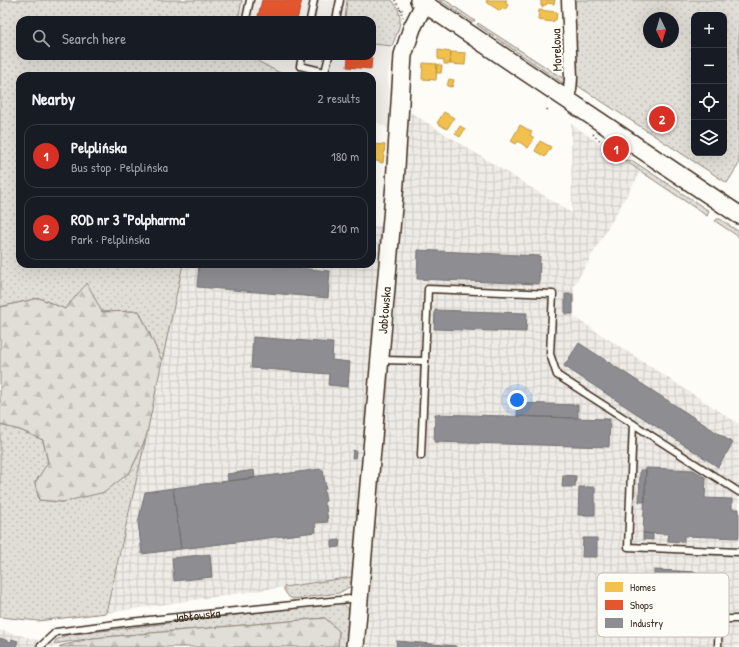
<!DOCTYPE html>
<html lang="en">
<head>
<meta charset="utf-8">
<style>
  body { margin:0; font-family:"Patrick Hand",sans-serif; background:#242831; color:#f1f3f6 }
  .controls { position:absolute; right:12px; top:12px; display:grid; overflow:hidden; border-radius:8px; box-shadow:0 4px 16px #0002 }
  .controls button { width:36px; height:36px; display:grid; place-items:center; padding:0; border:0; border-bottom:1px solid #363941; background:#171b24; color:#f1f3f6; font:20px sans-serif }
  .compass { position:absolute; left:643px; top:12px; width:36px; height:36px; border-radius:50%; background:#171b24; box-shadow:0 4px 16px #0002; rotate:175deg }
  .you { position:absolute; left:517px; top:400px; width:14px; height:14px; margin:-10px; border:3px solid #fff; border-radius:50%; background:#1a73e8; box-shadow:0 0 0 6px #1a73e833 }
  .badge { display:grid; place-items:center; width:26px; height:26px; border-radius:50%; background:#d93025; color:#fff; font-size:13px; font-weight:700 }
  .pin { position:absolute; translate:-50% -50%; border:2px solid #fff; box-shadow:0 1px 4px #0006 }
  .list { margin:0; padding:0; list-style:none }
  h2 { display:flex; justify-content:space-between; align-items:center; height:52px; margin:0; padding:0 16px; font-size:17px }
  h2 small { font-size:13px; font-weight:400; color:#9ea1a6 }
  .list li { display:grid; grid-template-columns:26px 1fr auto; gap:12px; align-items:center; box-sizing:border-box; height:64px; margin:0 8px 8px; padding:0 8px; border:1px solid #363941; border-radius:12px }
  .list b { display:block; font-size:15px; white-space:nowrap }
  .list p { margin:0; font-size:13px; white-space:nowrap; color:#9ea1a6 }
  .list em { font-size:13px; font-style:normal; color:#9ea1a6 }
  .icon { flex:none; width:22px; height:22px; fill:none; stroke:currentColor; stroke-width:2; stroke-linecap:round; stroke-linejoin:round }
  .map { position:relative; flex:none; width:739px; height:647px; overflow:hidden }
  .search { position:absolute; background:#171b24; box-shadow:0 4px 16px #0002; left:16px; top:16px; width:360px; height:44px; display:flex; align-items:center; gap:10px; box-sizing:border-box; padding:0 14px; border-radius:12px; color:#9ea1a6; font-size:15px }
  .panel { position:absolute; background:#171b24; box-shadow:0 4px 16px #0002; left:16px; top:72px; width:360px; height:196px; border-radius:12px }
  .map>svg:first-child { display:block }
  .built { fill:#efece7 }
  .industrial { fill:url(#industrial-grid) }
  .green { fill:url(#green-dots); stroke:#8e847a; fill-rule:evenodd }
  .forest { fill:url(#forest-firs); stroke:#8e847a }
  .homes { fill:#f2c14e; stroke:#bb9440 }
  .shops { fill:#e4572e; stroke:#b14a29 }
  .industry { fill:#8d8d92; stroke:#746f6f }
  .lines { fill:none; stroke-linecap:round; stroke-linejoin:round }
  .service-casing { stroke:#3b2a1e; stroke-width:9 }
  .minor-casing { stroke:#3b2a1e; stroke-width:15 }
  .secondary-casing { stroke:#3b2a1e; stroke-width:20 }
  .path { stroke:#3b2a1e; stroke-width:2; stroke-dasharray:1 3; stroke-linecap:butt }
  .service { stroke:#fdfcf7; stroke-width:6 }
  .minor { stroke:#fdfcf7; stroke-width:12 }
  .secondary { stroke:#fdfcf7; stroke-width:17 }
  .labels { text-anchor:middle; stroke-width:4; stroke-linejoin:round; paint-order:stroke }
  .street-label { font-size:13px; fill:#3b2a1e; stroke:#fdfcf7 }
  .key { fill:#fdfcf7; stroke:#c3bdb6; stroke-width:1 }
  .key-label { font-size:11px; fill:#3b2a1e }
</style>
</head>
<body>
<div class="map">
<svg width="739" height="647" viewBox="0 0 739 647">
  <defs>
    <pattern id="industrial-grid" width="8" height="8" patternUnits="userSpaceOnUse"><rect width="8" height="8" fill="#efece7"/><path d="M0 4h8M4 0v8" fill="none" stroke="#cecbc6"/></pattern>
    <pattern id="green-dots" width="8" height="8" patternUnits="userSpaceOnUse"><rect width="8" height="8" fill="#e1ded7"/><path d="M2 2h.1M6 6h.1" fill="none" stroke="#c2bfb8" stroke-width="1.8" stroke-linecap="round"/></pattern>
    <pattern id="forest-firs" width="22" height="20" patternUnits="userSpaceOnUse"><rect width="22" height="20" fill="#e1ded7"/><path d="M5 1l3.5 6h-7zM16 11l3.5 6h-7z" fill="#c2bfb8"/></pattern>
  </defs>
  <rect width="100%" height="100%" fill="#fdfcf7"/>
  <filter id="ink" filterUnits="userSpaceOnUse"><feTurbulence type="fractalNoise" baseFrequency=".025" numOctaves="2"/><feDisplacementMap in="SourceGraphic" scale="8" xChannelSelector="R" yChannelSelector="G"/><feConvolveMatrix kernelMatrix="1 2 1 2 8 2 1 2 1" color-interpolation-filters="sRGB"/></filter>
  <g filter="url(#ink)">
    <path class="built" d="M 242,0 L 347,0 L 345,20 L 238,20 Z
      M 372,44 L 392,46 L 388,75 L 389,129 L 372,120 L 372,76 L 286,76 L 248,56 L 372,56 Z"/>
    <path class="industrial" d="M 410,112 L 572,213 L 571,124 L 641,171 L 574,286 L 574,317 L 739,424 L 739,647 L 364,647 Z
      M 372,226 L 382,226 L 352,577 L 106,613 L 183,264 L 372,264 Z
      M 0,630 L 60,646 L 59,647 L 0,647 Z"/>
    <path class="green" d="M 0,0 L 242,0 L 238,20 L 20,20 L 20,56 L 248,56 L 286,76 L 20,76 L 20,264 L 183,264 L 162,361 L 139,311 L 102,312 L 65,309 L 39,298 L 0,307 Z
      M 347,0 L 392,0 C 406,18 399,27 392,46 L 372,44 L 372,20 L 345,20 Z
      M 439,0 L 445,0 L 475,21 L 472,22 Z
      M 572,0 L 739,0 L 739,164 L 727,183 L 578,86 ZM 694,15 L 724,15 L 724,153 L 694,153 ZM 649,18 L 673,18 L 673,42 L 649,42 Z
      M 478,23 L 567,81 L 564,84 L 477,25 Z
      M 624,160 L 633,161 L 709,211 L 707,216 Z
      M 717,219 L 720,219 L 739,232 L 739,237 L 715,221 Z
      M 0,425 L 20,430 L 43,440 L 48,463 L 35,483 L 39,500 L 63,502 L 130,472 L 146,438 L 106,613 L 38,621 L 0,617 Z
      M 352,577 L 351,586 L 339,593 L 293,599 L 289,597 L 284,590 L 284,587 Z
      M 338,603 L 344,604 L 349,610 L 346,647 L 338,647 L 339,631 L 325,618 L 93,638 L 54,644 L 56,640 L 67,635 Z"/>
    <path class="forest" d="M 87,283 L 102,312 L 139,311 L 162,361 L 146,438 L 130,472 L 105,492 L 63,502 L 39,500 L 35,483 L 48,462 L 43,440 L 20,430 L 0,425 L 0,307 L 39,298 L 65,309 Z
      M 325,618 L 339,631 L 338,647 L 59,647 L 60,646 L 93,638 Z"/>
    <path class="homes" d="M 487,0 L 507,0 L 505,3 L 508,5 L 505,10 L 502,8 L 500,11 L 486,2 Z
      M 540,0 L 555,0 L 554,4 L 547,3 L 546,5 L 543,5 L 543,7 L 541,6 L 541,1 Z
      M 539,10 L 557,12 L 556,20 L 554,20 L 553,22 L 538,20 Z
      M 438,50 L 451,52 L 450,64 L 444,64 L 444,60 L 438,59 Z
      M 451,52 L 466,53 L 465,65 L 450,64 Z
      M 423,63 L 437,64 L 436,80 L 422,79 Z
      M 437,64 L 442,66 L 441,73 L 436,73 Z
      M 449,79 L 454,80 L 452,87 L 447,86 Z
      M 444,112 L 454,118 L 447,129 L 437,123 Z
      M 520,125 L 532,132 L 530,135 L 534,138 L 528,148 L 518,141 L 516,144 L 511,141 Z
      M 460,126 L 465,129 L 460,137 L 455,134 Z
      M 540,141 L 551,147 L 545,157 L 535,151 Z
      M 373,144 L 385,145 L 383,163 L 372,160 Z"/>
    <path class="shops" d="M 262,0 L 302,0 L 297,20 L 257,20 Z
      M 348,57 L 372,58 L 371,69 L 347,67 Z"/>
    <path class="industry" d="M 418,250 L 540,256 L 539,284 L 417,279 Z
      M 199,264 L 255,264 L 330,271 L 328,298 L 197,287 Z
      M 565,294 L 573,294 L 573,314 L 565,314 Z
      M 435,310 L 527,313 L 526,332 L 434,329 Z
      M 253,337 L 333,343 L 332,360 L 350,362 L 348,387 L 328,385 L 329,374 L 251,368 Z
      M 579,343 L 733,443 L 718,467 L 564,366 Z
      M 518,403 L 578,405 L 578,418 L 517,416 Z
      M 435,414 L 610,419 L 609,447 L 434,442 Z
      M 353,450 L 356,451 L 355,458 L 352,458 Z
      M 646,468 L 694,470 L 706,478 L 705,498 L 732,499 L 732,509 L 739,509 L 739,538 L 684,536 L 684,542 L 668,541 L 668,534 L 643,533 Z
      M 321,469 L 323,470 L 326,489 L 324,489 L 326,501 L 324,502 L 324,506 L 326,506 L 328,522 L 315,523 L 316,532 L 181,549 L 173,488 Z
      M 254,470 L 255,478 L 228,481 L 227,474 Z
      M 640,470 L 646,470 L 645,502 L 639,502 Z
      M 563,475 L 576,476 L 575,487 L 562,487 Z
      M 579,487 L 595,487 L 595,515 L 578,515 Z
      M 173,488 L 181,549 L 142,554 L 138,523 L 145,492 Z
      M 643,533 L 653,534 L 653,540 L 643,539 Z
      M 583,538 L 597,538 L 597,557 L 582,557 Z
      M 340,540 L 339,547 L 332,548 L 332,541 Z
      M 210,554 L 212,577 L 174,581 L 172,558 Z
      M 654,570 L 679,571 L 679,586 L 649,585 L 649,580 L 654,580 Z
      M 679,571 L 696,572 L 696,586 L 679,586 Z
      M 0,638 L 11,642 L 12,639 L 18,641 L 16,647 L 0,647 Z
      M 397,641 L 456,646 L 456,647 L 396,647 Z"/>
    <g class="lines">
      <defs>
        <g id="service">
          <path d="M 246,19 L 250,0"/>
          <path d="M 310,20 L 314,0"/>
          <path d="M 336,20 L 340,0"/>
          <path d="M 302,56 L 300,66 L 325,72 L 329,56"/>
          <path d="M 381,360 L 425,361"/>
          <path d="M 633,424 L 628,547 L 739,552"/>
          <path d="M 421,456 L 428,289 L 553,294 L 550,354 L 557,375 L 739,492"/>
          <path d="M 718,619 L 739,619"/>
          <path id="s1" d="M 40,647 L 56,632 L 130,622 L 359,598"/>
          <path d="M 718,647 L 719,603"/>
        </g>
        <path id="minor" d="M 566,99 L 570,90 L 571,78 L 568,0"/>
        <g id="secondary">
          <path d="M 419,0 L 739,215"/>
          <path id="s2" d="M 355,647 L 395,183 L 403,55 L 412,28 L 424,4"/>
        </g>
      </defs>
      <use href="#service" class="service-casing"/>
      <use href="#minor" class="minor-casing"/>
      <use href="#secondary" class="secondary-casing"/>
      <path class="path" d="M 395,0 L 400,9 L 405,12
        M 400,9 L 403,17
        M 547,110 L 549,107
        M 593,134 L 598,139 L 629,158"/>
      <use href="#service" class="service"/>
      <use href="#minor" class="minor"/>
      <use href="#secondary" class="secondary"/>
    </g>
  </g>
  <g class="labels">
    <g class="street-label">
      <text transform="translate(556 50) rotate(-92)" y="5">Morelowa</text>
      <text dy="5" stroke="none"><textPath href="#s2" startOffset="338">Jabłowska</textPath></text>
      <text dy="5" stroke="none"><textPath href="#s1" startOffset="164">Jabłowska</textPath></text>
    </g>
  </g>
  <rect x="597" y="573" width="132" height="64" rx="6" class="key"/>
  <rect x="605" y="582" width="18" height="10" fill="#f2c14e"/>
  <rect x="605" y="600" width="18" height="10" fill="#e4572e"/>
  <rect x="605" y="618" width="18" height="10" fill="#8d8d92"/>
  <g class="key-label">
    <text x="630" y="591">Homes</text>
    <text x="630" y="609">Shops</text>
    <text x="630" y="627">Industry</text>
  </g>
</svg>
<div class="controls">
<button>+</button>
<button>−</button>
<button><svg class="icon" aria-label="locate" viewBox="0 0 24 24"><circle cx="12" cy="12" r="6"/><path d="M12 2v4M12 18v4M2 12h4M18 12h4"/></svg></button>
<button><svg class="icon" aria-label="layers" viewBox="0 0 24 24"><path d="M12 4l9 5-9 5-9-5zM3 14l9 5 9-5"/></svg></button>
</div>
<svg class="compass" viewBox="-18 -18 36 36"><path d="M0-13l5 13h-10z" fill="#e53935"/><path d="M0 13l5-13h-10z" fill="#9ea1a6"/></svg>
<div class="you"></div>
<div class="pin badge" style="left:616px;top:149px">1</div>
<div class="pin badge" style="left:662px;top:119px">2</div>
<div class="search"><svg class="icon" aria-label="search" viewBox="0 0 24 24"><circle cx="10" cy="10" r="6"/><path d="M15 15l6 6"/></svg>Search here</div>
<section class="panel">
<h2>Nearby<small>2 results</small></h2>
<ul class="list">
<li><span class="badge">1</span><div><b>Pelplińska</b><p>Bus stop · Pelplińska</p></div><em>180 m</em></li>
<li><span class="badge">2</span><div><b>ROD nr 3 &quot;Polpharma&quot;</b><p>Park · Pelplińska</p></div><em>210 m</em></li>
</ul>
</section>
</div>
</body>
</html>
